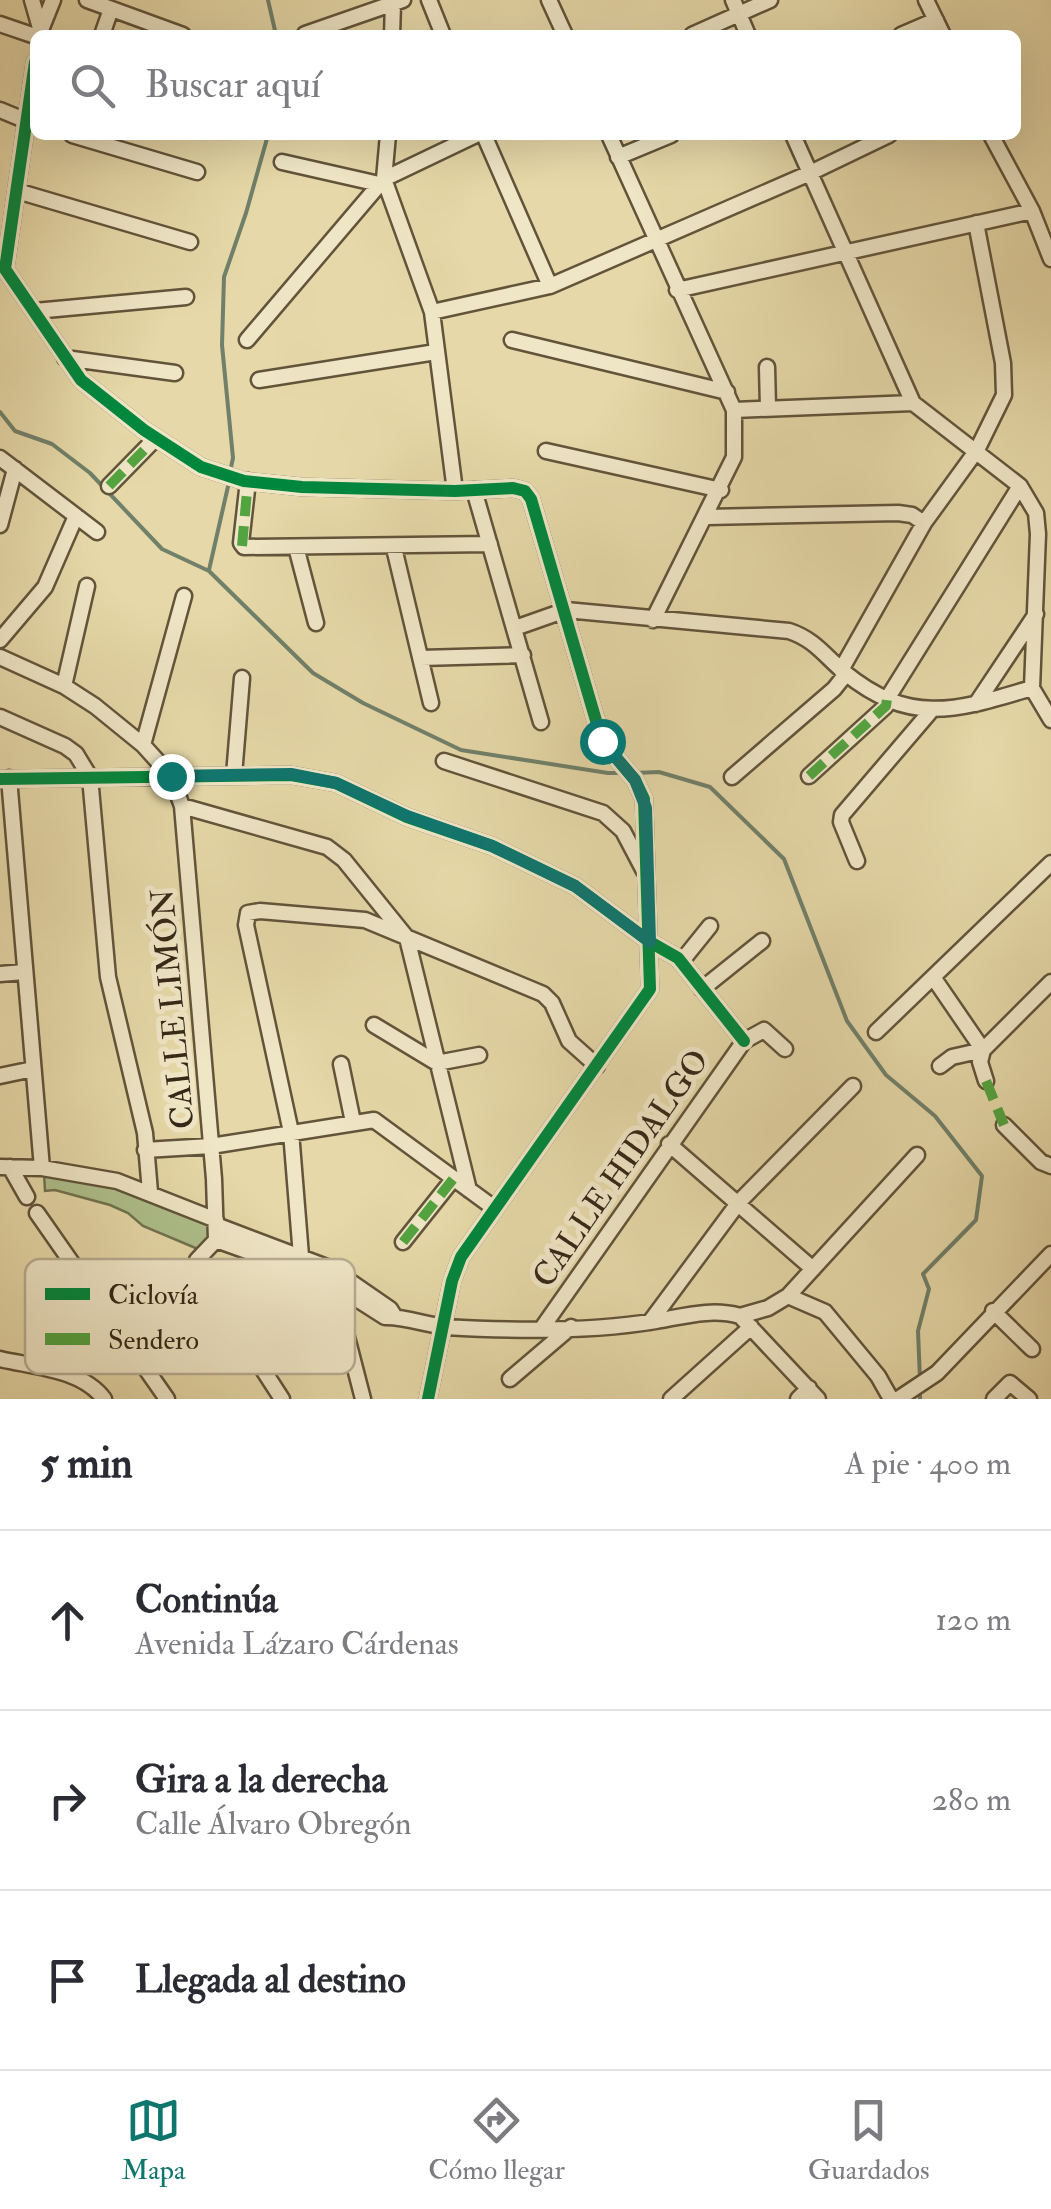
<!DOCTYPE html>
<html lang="es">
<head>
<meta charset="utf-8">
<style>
  body { margin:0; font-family:"IM FELL Double Pica",serif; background:#f7f7f7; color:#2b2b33 }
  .stop { position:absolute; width:30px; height:30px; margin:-22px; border:8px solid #0f766e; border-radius:50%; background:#fff }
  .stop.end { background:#0f766e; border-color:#fff; box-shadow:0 2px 10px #0008 }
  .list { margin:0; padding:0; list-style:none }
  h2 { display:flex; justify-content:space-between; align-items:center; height:130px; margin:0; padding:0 40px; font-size:42px }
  h2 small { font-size:32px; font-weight:400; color:#7c7c81 }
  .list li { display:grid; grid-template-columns:65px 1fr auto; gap:30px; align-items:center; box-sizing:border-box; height:180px; padding:0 40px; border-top:2px solid #e1e1e2 }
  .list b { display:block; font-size:38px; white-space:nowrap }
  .list p { margin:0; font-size:32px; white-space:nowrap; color:#7c7c81 }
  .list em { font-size:32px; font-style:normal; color:#7c7c81 }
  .icon { flex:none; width:55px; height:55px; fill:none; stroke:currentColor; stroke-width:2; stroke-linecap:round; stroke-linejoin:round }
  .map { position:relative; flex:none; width:1051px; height:1399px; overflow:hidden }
  .search { position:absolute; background:#fff; box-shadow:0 10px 40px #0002; left:30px; right:30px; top:30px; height:110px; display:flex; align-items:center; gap:25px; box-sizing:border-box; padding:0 35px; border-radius:15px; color:#7c7c81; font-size:38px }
  .sheet { height:670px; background:#fff }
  nav { display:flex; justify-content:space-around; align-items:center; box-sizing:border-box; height:140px; border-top:2px solid #e1e1e2; background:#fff; font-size:28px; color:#7c7c81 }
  nav a { display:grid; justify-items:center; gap:5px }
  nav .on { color:#0f766e }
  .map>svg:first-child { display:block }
  .park { fill:#afc08c; stroke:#727452; stroke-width:2.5 }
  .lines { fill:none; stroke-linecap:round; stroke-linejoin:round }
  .stream { stroke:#70806a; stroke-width:4 }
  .minor-casing { stroke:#62543b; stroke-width:19 }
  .minor { stroke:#efe6c6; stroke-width:14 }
  .quiet { stroke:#53a340; stroke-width:10; stroke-dasharray:20 10; stroke-linecap:butt }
  .cycleway-casing { stroke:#efe6c6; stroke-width:19 }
  .cycleway { stroke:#00873e; stroke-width:12 }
  .route { stroke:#0f766e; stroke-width:12 }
  .labels { text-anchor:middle; stroke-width:10; stroke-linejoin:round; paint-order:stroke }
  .street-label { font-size:32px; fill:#362817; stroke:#efe6c6 }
  .key { fill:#efe6c6; stroke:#b8ad92; stroke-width:2.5 }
  .key-label { font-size:28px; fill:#362817 }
</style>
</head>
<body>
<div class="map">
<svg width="1051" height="1399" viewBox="0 0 1051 1399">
  <rect width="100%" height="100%" fill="#e6d8a8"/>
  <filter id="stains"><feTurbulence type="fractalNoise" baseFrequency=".002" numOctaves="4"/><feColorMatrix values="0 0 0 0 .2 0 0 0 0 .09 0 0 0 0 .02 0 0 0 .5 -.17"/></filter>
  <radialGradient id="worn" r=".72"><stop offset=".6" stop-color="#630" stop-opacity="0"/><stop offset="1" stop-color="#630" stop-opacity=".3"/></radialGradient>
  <path class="park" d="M 44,1173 L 116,1183 L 216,1221 L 205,1252 L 143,1226 L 128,1213 L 110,1205 L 55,1190 L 45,1191 Z"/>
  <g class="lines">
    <path class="stream" d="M 268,0 L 276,35
      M 0,412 L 15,431 L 52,444 L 90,473 L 162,549 L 209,571 L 313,673 L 363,703 L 461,750 L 608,773 L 624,773
      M 230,472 L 233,458 L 222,345 L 224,277 L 246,213 L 268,135
      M 209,570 L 229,482
      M 634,773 L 659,772 L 710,787 L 784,859 L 847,1021 L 886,1075 L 935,1116 L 982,1176 L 976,1220 L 923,1274 L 929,1289 L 918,1331 L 920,1379
      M 920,1399 L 920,1388"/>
    <defs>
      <path id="minor" d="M 32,0 L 40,28
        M 87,0 L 183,35
        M 429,0 L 443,35
        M 549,0 L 565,35
        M 733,0 L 748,35
        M 926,0 L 943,35
        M 0,24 L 35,36
        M 305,34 L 403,0
        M 39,35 L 53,0
        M 102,35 L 111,9
        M 392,35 L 393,4
        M 692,35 L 770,0
        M 901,35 L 936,20
        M 35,62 L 5,269 L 81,380 L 144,430 L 201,467 L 244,481 L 302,487 L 455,491 L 513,488 L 525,491 L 531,499 L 602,741 L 635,780 L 644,799 L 650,989 L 461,1257 L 452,1281 L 428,1399
        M 0,110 L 34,124
        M 72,135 L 197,172
        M 388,135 L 384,179 L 432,312 L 455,491
        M 484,135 L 550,286
        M 609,135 L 734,410 L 734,457 L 653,620
        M 793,135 L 913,403 L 1020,486 L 1036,513 L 1038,534 L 1032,688 L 1051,720
        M 991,135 L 1032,211 L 1051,259
        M 618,157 L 671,135
        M 282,162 L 379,184
        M 17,191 L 190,242
        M 677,290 L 1032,211
        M 35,311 L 186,297
        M 432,312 L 550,286 L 810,173 L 889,135
        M 247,340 L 384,179 L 476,135
        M 512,340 L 727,392
        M 65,358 L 175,373
        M 767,367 L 768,408
        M 259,380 L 436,352
        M 734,410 L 913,403
        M 546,451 L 721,490
        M 0,458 L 97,532
        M 248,481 L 241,543 L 244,547 L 490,544
        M 109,486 L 156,438
        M 474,490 L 541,722
        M 707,517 L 898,513 L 912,515 L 924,523
        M 0,525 L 15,469
        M 296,547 L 316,623
        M 394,548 L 431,703
        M 515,628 L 566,610 L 789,631 C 814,639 825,656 844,672 C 911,727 958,710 1032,688
        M 0,640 L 45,587 L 76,516
        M 0,657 L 64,686 L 95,706 L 143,745 L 171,776 L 182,806 L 214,1179 L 216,1240
        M 421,658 L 523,655
        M 841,670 L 924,523 L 977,450 L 1004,395 L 1003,363 L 976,223
        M 64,686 L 87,586
        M 976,704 L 1036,614
        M 0,717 L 65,746 L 76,754 L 90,777 L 108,977 L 145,1133 L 150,1192
        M 143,745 L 184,596
        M 444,761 L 603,813 L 623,831 L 644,871
        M 234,775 L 242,678
        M 809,776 L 886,706 L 887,699 L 1020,486
        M 732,777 L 834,689 L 846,674
        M 9,778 L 42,1168
        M 0,779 L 291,775 L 336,783 L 407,817 L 492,846 L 575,886 L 650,942 L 678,958 L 744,1041
        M 182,806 L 327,847 L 344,860 L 407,938 L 469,1190
        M 857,861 L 841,822 L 842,815 L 930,712
        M 681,962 L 710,926
        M 0,974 L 24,972
        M 933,977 L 983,1050 L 980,1062 L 986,1081
        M 702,989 L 762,941
        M 374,1025 L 437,1063 L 479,1055
        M 876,1032 L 1051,863
        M 341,1064 L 353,1122
        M 940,1066 L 952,1057 L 983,1050 L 1051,982
        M 0,1076 L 33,1069
        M 1004,1125 L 1041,1162 L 1051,1166
        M 669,1144 L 813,1269
        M 145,1150 L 211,1146 L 374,1120 L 494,1208
        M 0,1167 L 42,1168 L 117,1181 L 216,1220
        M 10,1167 L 27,1197
        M 37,1213 L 167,1399
        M 216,1225 L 332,1269 L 390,1309 L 395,1317
        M 216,1240 L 327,1280 L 385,1317 C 402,1316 427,1325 446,1327 C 513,1331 590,1332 656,1321 C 685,1316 712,1308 740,1316 L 818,1399
        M 216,1240 L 197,1260 L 196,1266 L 282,1399
        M 403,1242 L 454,1178
        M 301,1256 L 291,1132 L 246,925 L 248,913 L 260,911 L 365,920 L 543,994 L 552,1003 L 569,1041 L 597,1066
        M 335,1279 L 333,1283 L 363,1399
        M 788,1296 L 825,1312 L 878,1376 L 891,1399
        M 993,1311 L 1032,1349
        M 740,1316 L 768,1308 L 788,1296 L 917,1155
        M 650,1322 L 739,1202 L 853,1086
        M 542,1328 L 744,1041 L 764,1030 L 785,1049
        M 0,1359 C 34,1367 82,1369 104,1399
        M 510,1379 L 571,1327
        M 671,1399 L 751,1327
        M 798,1399 L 809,1388
        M 898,1399 L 937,1373 L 1051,1254
        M 994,1399 L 1010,1383 L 1029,1399"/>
    </defs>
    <use href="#minor" class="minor-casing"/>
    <use href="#minor" class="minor"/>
    <path class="quiet" d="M 109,486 L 156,438
      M 242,546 L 248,481
      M 809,776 L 886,706 L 887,699
      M 986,1081 L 1004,1125
      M 403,1242 L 454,1178"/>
    <defs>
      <path id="cycleway" d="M 35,62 L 5,269 L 81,380 L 144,430 L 201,467 L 244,481 L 302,487 L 455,491 L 513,488 L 525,491 L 531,499 L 602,741 L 635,780 L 644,799 L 650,989 L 461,1257 L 452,1281 L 428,1399
        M 0,779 L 291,775 L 336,783 L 407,817 L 492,846 L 575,886 L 650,942 L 678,958 L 744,1041"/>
    </defs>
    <use href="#cycleway" class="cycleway-casing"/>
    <use href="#cycleway" class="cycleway"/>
  </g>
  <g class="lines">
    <path class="route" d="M 171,776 L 291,774 L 336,783 L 407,816 L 492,846 L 575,886 L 650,942 L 646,808 L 635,780 L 602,741"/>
  </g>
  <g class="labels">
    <g class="street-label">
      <text transform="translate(172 1009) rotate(-95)" y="11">CALLE LIMÓN</text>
      <text transform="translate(620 1168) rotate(-55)" y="11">CALLE HIDALGO</text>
    </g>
  </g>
  <rect x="25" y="1259" width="330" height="115" rx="15" class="key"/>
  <rect x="45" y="1288" width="45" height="12" fill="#00873e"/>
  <rect x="45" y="1333" width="45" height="12" fill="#53a340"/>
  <g class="key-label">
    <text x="108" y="1304">Ciclovía</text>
    <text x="108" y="1349">Sendero</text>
  </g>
  <rect width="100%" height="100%" filter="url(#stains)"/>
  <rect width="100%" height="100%" fill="url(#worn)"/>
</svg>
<div class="stop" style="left:602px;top:741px"></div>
<div class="stop end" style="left:171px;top:776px"></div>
<div class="search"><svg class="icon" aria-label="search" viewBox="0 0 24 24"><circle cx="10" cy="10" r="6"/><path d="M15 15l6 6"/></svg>Buscar aquí</div>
</div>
<section class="sheet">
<h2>5 min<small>A pie · 400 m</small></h2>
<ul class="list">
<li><svg class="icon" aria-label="ahead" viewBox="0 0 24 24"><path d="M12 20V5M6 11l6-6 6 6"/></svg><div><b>Continúa</b><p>Avenida Lázaro Cárdenas</p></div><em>120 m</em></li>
<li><svg class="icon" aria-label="right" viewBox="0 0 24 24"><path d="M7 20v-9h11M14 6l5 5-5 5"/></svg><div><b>Gira a la derecha</b><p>Calle Álvaro Obregón</p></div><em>280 m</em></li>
<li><svg class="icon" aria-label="arrive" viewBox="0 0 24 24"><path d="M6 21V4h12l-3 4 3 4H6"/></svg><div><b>Llegada al destino</b></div></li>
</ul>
</section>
<nav>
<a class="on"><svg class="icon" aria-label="map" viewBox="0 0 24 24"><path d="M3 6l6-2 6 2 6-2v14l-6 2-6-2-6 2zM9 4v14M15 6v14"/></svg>Mapa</a>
<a><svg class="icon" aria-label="directions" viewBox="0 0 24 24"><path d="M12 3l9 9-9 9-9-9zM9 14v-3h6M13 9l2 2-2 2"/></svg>Cómo llegar</a>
<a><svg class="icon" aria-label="saved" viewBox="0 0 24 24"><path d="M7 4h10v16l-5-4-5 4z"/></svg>Guardados</a>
</nav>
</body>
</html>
